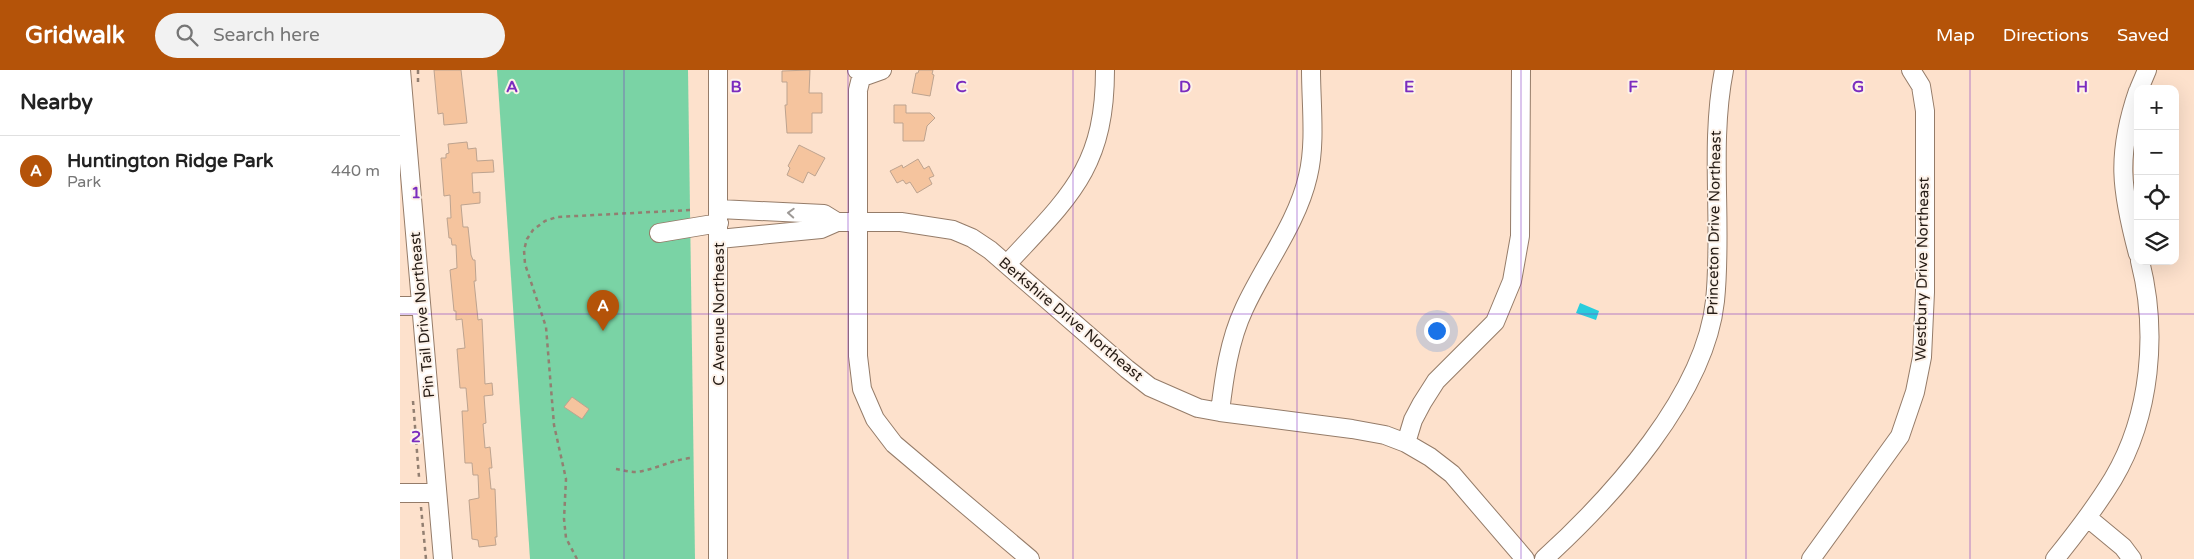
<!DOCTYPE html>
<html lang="en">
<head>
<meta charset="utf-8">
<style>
  body { margin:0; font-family:"Varela Round",sans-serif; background:#f2f2f2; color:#222 }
  .controls { position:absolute; right:15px; top:15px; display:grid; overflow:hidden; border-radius:10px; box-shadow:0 5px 20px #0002 }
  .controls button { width:45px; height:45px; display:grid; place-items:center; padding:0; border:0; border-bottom:1px solid #e0e0e0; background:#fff; color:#222; font:25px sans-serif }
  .you { position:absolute; left:1036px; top:260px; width:18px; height:18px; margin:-12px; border:4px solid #fff; border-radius:50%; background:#1a73e8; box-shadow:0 0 0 8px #1a73e833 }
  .badge { display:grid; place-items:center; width:32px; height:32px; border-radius:50%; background:#b45309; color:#fff; font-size:16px; font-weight:700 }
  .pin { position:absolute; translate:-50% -41px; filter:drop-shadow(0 1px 2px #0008) }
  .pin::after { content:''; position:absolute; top:26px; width:18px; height:15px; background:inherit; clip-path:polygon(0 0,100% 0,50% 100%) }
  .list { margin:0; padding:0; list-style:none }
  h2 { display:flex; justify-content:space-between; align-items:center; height:65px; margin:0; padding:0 20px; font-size:21px }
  h2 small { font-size:16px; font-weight:400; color:#767676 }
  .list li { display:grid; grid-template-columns:32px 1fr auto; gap:15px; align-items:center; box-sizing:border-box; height:70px; padding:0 20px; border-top:1px solid #e0e0e0 }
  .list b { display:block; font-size:19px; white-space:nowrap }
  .list p { margin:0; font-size:16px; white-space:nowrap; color:#767676 }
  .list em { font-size:16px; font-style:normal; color:#767676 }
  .icon { flex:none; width:28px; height:28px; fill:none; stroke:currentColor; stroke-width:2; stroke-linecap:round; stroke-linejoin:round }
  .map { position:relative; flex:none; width:1794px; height:489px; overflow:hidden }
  header { display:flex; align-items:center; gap:30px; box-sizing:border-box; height:70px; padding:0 25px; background:#b45309; color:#fff }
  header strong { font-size:24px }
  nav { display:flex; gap:28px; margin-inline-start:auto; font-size:18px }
  .search { width:350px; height:45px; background:#f2f2f2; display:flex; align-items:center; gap:12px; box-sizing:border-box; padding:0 18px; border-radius:28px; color:#767676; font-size:19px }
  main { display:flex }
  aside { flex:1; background:#fff }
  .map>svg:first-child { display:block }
  .green { fill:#7ad3a5 }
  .water { fill:#29cddc }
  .building { fill:#f5c49e; stroke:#bda38f }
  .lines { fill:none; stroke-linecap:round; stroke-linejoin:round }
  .minor-casing { stroke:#957c69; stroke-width:20 }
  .path { stroke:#927f71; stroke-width:2.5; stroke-dasharray:4 4; stroke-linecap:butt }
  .minor { stroke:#fff; stroke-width:18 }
  .oneway { stroke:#9d9996 }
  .grid { fill:none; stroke:#7b2cbf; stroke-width:1; stroke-opacity:0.55 }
  .labels { text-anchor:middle; stroke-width:4; stroke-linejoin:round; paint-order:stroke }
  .street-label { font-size:15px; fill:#261c15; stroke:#fdf2e9 }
  .grid-label { font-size:16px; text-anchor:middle; font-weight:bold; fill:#7b2cbf; stroke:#fdf2e9; stroke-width:4; stroke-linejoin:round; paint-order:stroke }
</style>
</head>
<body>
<header>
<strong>Gridwalk</strong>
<div class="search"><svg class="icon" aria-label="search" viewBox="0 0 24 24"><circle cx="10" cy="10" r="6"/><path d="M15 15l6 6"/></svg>Search here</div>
<nav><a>Map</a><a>Directions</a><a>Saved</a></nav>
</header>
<main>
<aside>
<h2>Nearby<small></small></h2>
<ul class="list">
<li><span class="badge">A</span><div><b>Huntington Ridge Park</b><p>Park</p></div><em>440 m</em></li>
</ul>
</aside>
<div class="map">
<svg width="1794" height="489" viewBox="0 0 1794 489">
  <rect width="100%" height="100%" fill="#fde1cc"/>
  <path class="green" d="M 97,0 L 288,0 L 295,489 L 130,489 Z"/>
  <path class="water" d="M 1180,233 L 1199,241 L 1196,250 L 1176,243 Z"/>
  <path class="building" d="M 34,0 L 61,0 L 67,53 L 44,55 L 43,43 L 38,44 Z
    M 410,0 L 409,23 L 422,23 L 422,43 L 412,43 L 412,63 L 387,63 L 385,35 L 387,35 L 387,12 L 382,12 L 382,1 Z
    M 519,0 L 533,0 L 532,4 L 534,5 L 530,26 L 512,23 L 516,3 L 518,3 Z
    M 494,35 L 506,35 L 506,43 L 530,43 L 535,48 L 527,56 L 524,71 L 503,71 L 503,53 L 494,53 Z
    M 67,72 L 68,79 L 76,78 L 77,91 L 93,90 L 94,102 L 72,103 L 73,123 L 80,122 L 80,133 L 61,135 L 63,157 L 68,157 L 71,185 L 73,190 L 75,190 L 76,211 L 74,211 L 78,250 L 82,249 L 85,314 L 92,313 L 93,325 L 84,326 L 86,353 L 83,354 L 85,378 L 90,377 L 92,398 L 89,398 L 91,419 L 95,419 L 97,467 L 95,467 L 96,475 L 79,477 L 78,470 L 72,469 L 69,430 L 79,428 L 78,405 L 73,405 L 72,393 L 65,393 L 62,341 L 68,341 L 66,318 L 60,318 L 57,279 L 65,278 L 62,249 L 56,250 L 56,241 L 54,241 L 50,200 L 57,198 L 56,175 L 52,175 L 51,168 L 49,168 L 47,148 L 51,148 L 50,125 L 44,126 L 41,88 L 46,88 L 46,84 L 49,83 L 48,74 Z
    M 399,75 L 425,88 L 415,106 L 408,102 L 403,113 L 387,105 L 390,98 L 388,96 Z
    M 518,89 L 524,99 L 529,96 L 534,106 L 529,108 L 532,114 L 517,123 L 510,112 L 506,114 L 503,110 L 497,113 L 490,101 L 502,95 L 503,98 Z
    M 172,327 L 189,339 L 182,349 L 164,337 Z"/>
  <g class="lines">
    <defs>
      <path id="minor" d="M 1,0 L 43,489
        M 318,0 L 318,489
        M 457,0 L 468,5 L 482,0
        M 462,4 L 458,20 L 458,286 L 462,319 L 475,349 L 494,374 L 630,489
        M 1739,19 L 1747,0
        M 1738,21 C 1716,85 1721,120 1738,184
        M 319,139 L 424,144 L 437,152
        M 259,163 L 319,153
        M 319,169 L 421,159 L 437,152 L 501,152 L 553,160 L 572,168 L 590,180 L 727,299 L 750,317 L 798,338 L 820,342 L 952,359 L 985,365 L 1006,373 L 1030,387 L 1052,404 L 1125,489
        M 607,194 C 669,127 705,98 705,0
        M 0,236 L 21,236
        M 820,342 C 824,308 829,271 844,239 C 864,195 897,154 908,106 C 916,73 911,34 911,0
        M 1006,373 L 1013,350 L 1022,333 L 1036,311 L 1095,252 L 1112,211 L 1120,166 L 1121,0
        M 0,423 L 36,423
        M 1688,448 L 1723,477 L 1732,489
        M 1144,489 C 1212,427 1305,325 1315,231 C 1323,154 1309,76 1324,0
        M 1411,489 L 1500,366 L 1515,322 L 1522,287 L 1525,222 L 1525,41 L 1521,16 L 1511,0
        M 1655,489 C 1676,463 1696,437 1713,409 C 1751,345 1758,262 1740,191"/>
    </defs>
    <use href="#minor" class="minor-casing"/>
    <path class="path" d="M 18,0 L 18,12
      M 13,331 L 19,407 L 16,407
      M 216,399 C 222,400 229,402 236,402 C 255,400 270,390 291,388
      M 21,437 L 26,489
      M 177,489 L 166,468 L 164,449 L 166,409 L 154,355 L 146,257 L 125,194 L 124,180 L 127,169 L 133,160 L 145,151 L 157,147 L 290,140"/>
    <use href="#minor" class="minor"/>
  </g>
  <defs><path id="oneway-chevron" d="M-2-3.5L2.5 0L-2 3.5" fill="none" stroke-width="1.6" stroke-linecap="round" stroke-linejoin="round" transform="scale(1.25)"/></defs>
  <use class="oneway" href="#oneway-chevron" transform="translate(391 143) rotate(-177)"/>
  <path class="grid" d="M 224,0 L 224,489M 448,0 L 448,489M 673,0 L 673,489M 897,0 L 897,489M 1121,0 L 1121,489M 1346,0 L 1346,489M 1570,0 L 1570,489M 0,244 L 1794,244"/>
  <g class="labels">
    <g class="street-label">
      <text transform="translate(1314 153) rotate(-89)" y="5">Princeton Drive Northeast</text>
      <text transform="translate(1522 199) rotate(-89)" y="5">Westbury Drive Northeast</text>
      <text transform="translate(319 244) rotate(-90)" y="5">C Avenue Northeast</text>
      <text transform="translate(22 245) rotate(-95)" y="5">Pin Tail Drive Northeast</text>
      <text transform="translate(671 249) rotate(40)" y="5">Berkshire Drive Northeast</text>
    </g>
  </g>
  <g class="grid-label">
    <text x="112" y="22">A</text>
    <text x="336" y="22">B</text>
    <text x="561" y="22">C</text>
    <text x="785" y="22">D</text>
    <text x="1009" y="22">E</text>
    <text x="1233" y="22">F</text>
    <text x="1458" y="22">G</text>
    <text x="1682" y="22">H</text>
    <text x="16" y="128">1</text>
    <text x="16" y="372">2</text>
  </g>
</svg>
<div class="controls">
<button>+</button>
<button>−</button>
<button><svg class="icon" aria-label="locate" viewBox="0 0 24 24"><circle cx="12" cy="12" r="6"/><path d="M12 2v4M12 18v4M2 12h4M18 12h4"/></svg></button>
<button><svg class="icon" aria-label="layers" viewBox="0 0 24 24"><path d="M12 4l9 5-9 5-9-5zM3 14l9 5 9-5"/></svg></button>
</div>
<div class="you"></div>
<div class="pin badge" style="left:203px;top:261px">A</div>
</div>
</main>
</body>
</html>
